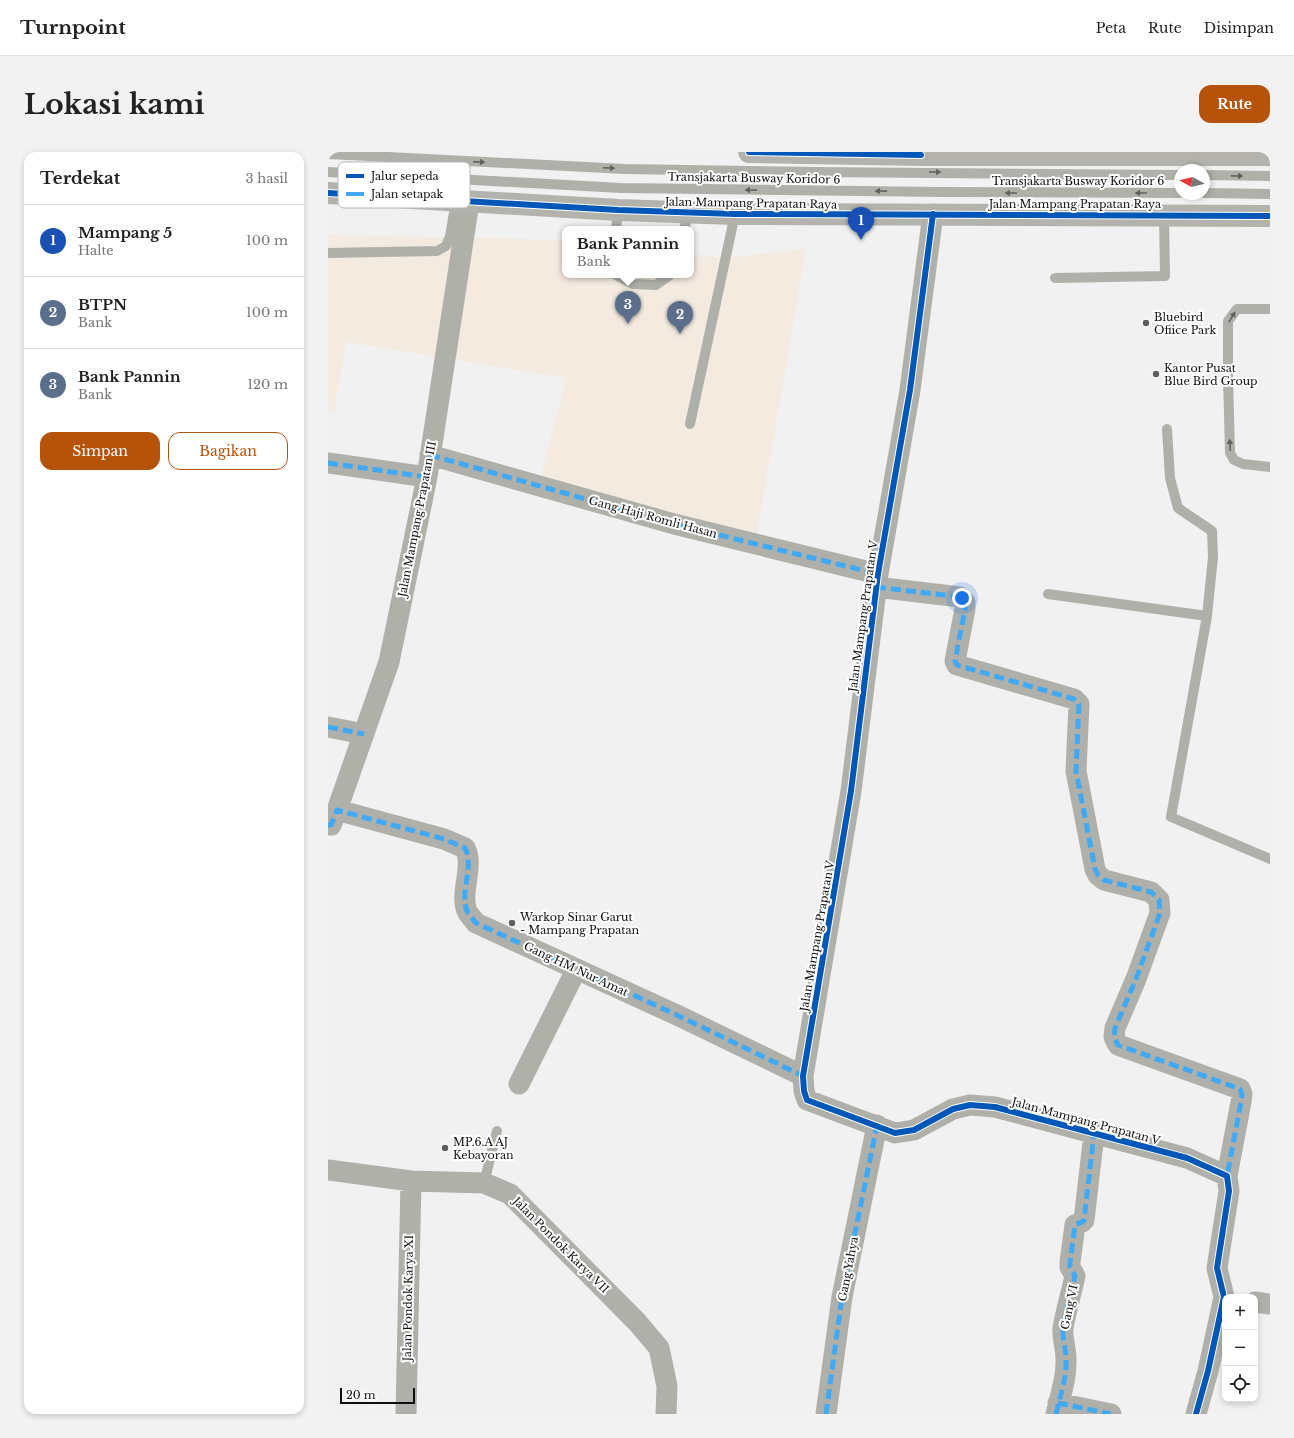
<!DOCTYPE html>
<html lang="id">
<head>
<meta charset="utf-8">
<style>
  body { margin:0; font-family:"Libre Baskerville",serif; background:#f2f2f2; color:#222 }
  .controls { position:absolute; right:12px; bottom:12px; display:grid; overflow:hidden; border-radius:8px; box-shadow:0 2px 6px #0003 }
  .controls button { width:36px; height:36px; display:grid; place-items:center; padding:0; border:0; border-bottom:1px solid #e0e0e0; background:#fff; color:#222; font:20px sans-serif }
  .compass { position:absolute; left:846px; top:12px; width:36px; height:36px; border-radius:50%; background:#fff; box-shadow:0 2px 6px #0003; rotate:278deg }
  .scale { position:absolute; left:12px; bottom:10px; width:75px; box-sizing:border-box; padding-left:4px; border:2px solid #0f0f10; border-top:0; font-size:11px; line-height:14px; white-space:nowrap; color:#0f0f10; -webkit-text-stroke:3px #fff; paint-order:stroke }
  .you { position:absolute; left:634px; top:446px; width:14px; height:14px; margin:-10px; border:3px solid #fff; border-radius:50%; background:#1a73e8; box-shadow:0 0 0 6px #1a73e833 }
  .badge { display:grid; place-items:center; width:26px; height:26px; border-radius:50%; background:#b45309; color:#fff; font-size:13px; font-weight:700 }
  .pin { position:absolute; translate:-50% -33px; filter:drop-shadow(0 1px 2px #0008) }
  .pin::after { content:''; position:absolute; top:21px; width:14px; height:12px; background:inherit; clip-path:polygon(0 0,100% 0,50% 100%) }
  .popup { position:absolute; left:234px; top:74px; width:132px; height:52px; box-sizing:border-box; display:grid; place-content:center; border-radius:8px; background:#fff; filter:drop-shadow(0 1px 3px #0005); font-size:13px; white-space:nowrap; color:#767676 }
  .popup b { font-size:15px; color:#222 }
  .popup::after { content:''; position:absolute; left:50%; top:100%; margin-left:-8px; border:8px solid transparent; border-top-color:#fff }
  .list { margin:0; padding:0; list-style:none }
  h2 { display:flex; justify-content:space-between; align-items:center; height:52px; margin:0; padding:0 16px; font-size:17px }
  h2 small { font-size:13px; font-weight:400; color:#767676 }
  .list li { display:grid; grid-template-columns:26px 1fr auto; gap:12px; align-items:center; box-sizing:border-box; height:72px; padding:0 16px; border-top:1px solid #e0e0e0 }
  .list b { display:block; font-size:15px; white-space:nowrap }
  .list p { margin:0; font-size:13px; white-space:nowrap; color:#767676 }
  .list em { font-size:13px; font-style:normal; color:#767676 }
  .actions { display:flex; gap:8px; padding:12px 16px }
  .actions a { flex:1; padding:9px 0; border:1px solid #b45309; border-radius:12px; text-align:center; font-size:14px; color:#b45309 }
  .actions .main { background:#b45309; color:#fff }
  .icon { flex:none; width:22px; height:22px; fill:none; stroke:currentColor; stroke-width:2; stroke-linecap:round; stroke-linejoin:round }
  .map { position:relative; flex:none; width:942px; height:1262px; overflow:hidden; border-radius:12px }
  header { display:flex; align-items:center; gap:24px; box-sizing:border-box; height:56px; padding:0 20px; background:#fff; border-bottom:1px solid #e0e0e0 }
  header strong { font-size:19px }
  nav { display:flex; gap:22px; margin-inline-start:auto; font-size:14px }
  .intro { display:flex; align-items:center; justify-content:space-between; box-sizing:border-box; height:96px; padding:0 24px }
  h1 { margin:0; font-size:28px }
  .button { padding:10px 18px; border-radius:12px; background:#b45309; color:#fff; font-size:14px; font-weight:700 }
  main { display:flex; gap:24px; padding:0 24px }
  aside { flex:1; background:#fff; border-radius:12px; box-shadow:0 2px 6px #0003 }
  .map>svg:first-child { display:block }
  .commercial { fill:#f3eae0 }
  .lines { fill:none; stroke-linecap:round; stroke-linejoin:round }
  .service { stroke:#b0b0aa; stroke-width:10 }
  .minor { stroke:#b0b0aa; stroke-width:21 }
  .primary { stroke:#b4b2ad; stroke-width:22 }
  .quiet { stroke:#3fa9f5; stroke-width:5; stroke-dasharray:10 5; stroke-linecap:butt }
  .cycleway-casing { stroke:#fff; stroke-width:8 }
  .cycleway { stroke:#0057b8; stroke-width:6 }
  .oneway { fill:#60605d }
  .poi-dot { fill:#5e5e5f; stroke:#fff; stroke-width:1.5 }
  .labels { text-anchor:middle; stroke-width:4; stroke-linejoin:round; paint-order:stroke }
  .street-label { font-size:11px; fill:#0f0f10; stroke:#fff }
  .poi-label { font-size:11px; fill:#0f0f10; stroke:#fff; text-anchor:start }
  .key { fill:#fff; stroke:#b7b7b7; stroke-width:1 }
  .key-label { font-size:11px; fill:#0f0f10 }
</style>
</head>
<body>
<header>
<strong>Turnpoint</strong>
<nav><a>Peta</a><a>Rute</a><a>Disimpan</a></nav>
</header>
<div class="intro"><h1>Lokasi kami</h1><a class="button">Rute</a></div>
<main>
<aside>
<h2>Terdekat<small>3 hasil</small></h2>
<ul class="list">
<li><span class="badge" style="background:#1a4fb4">1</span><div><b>Mampang 5</b><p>Halte</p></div><em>100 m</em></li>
<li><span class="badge" style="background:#5c6f8a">2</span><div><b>BTPN</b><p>Bank</p></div><em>100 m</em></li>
<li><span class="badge" style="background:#5c6f8a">3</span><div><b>Bank Pannin</b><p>Bank</p></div><em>120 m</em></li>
</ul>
<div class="actions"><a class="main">Simpan</a><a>Bagikan</a></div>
</aside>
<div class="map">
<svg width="942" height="1262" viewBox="0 0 942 1262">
  <rect width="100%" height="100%" fill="#f1f1f1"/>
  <path class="commercial" d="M 0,83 L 237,88 L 237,123 L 363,123 L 363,102 L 397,106 L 478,97 L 429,383 L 212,327 L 238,226 L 18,190 L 6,259 L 0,259 Z"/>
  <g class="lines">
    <path class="service" d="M 0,2 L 297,17 L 488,20 L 852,23
      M 0,20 L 293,36 L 613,40 L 852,41
      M 876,23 L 942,24
      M 876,41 L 942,42
      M 288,77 L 290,58
      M 356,77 L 361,61
      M 0,101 L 109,99 L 118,94 L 122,84 L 128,49
      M 288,123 L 305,132 L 328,133 L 342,123
      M 727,126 L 837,124 L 836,63
      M 942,157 L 909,157 L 900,169 L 900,224 L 902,301 L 906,308 L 915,312 L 942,315
      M 362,272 L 407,62
      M 839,277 L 842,326 L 850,356 L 884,379 L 885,405 L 879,464 L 843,665 L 942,707
      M 720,442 L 879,464
      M 156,1031 L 169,979"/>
    <path class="minor" d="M 605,62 L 582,238 L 550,422 L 523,639 L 475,924 L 476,939 L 479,948 L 567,981 L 586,978 L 625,957 L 642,953 L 667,955 L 859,1006 L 899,1024 L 901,1039 L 889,1116 L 896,1145 L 880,1219 L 868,1262
      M 102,303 L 346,372 L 550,422
      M 0,311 L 99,325
      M 548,435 L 632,445 L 637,450 L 637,457 L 627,509 L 629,513 L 746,547 L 751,552 L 748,619 L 767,717 L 770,723 L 776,728 L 823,740 L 831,748 L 832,761 L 808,827 L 787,876 L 786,885 L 790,893 L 912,937 L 914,942 L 913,950 L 899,1024
      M 0,575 L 36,582
      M 9,658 L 116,687 L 137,696 C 147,715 130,743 140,761 C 142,764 145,767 148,771 L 351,864 L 475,924
      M 0,673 L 3,673 L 9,658 L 61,510 L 99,325 L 141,50
      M 191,932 L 248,818
      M 0,1018 L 83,1029 L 156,1031 L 182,1042 L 309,1170 L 331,1196 L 339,1234 L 338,1262
      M 927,1150 L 942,1152
      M 730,1251 L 783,1262
      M 78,1262 L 83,1029
      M 498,1262 L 514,1145 L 549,973
      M 728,1262 C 732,1244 739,1226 738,1207 C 738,1196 734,1187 735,1176 C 738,1159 743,1142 747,1124 L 742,1115 L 742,1110 L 747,1073 L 754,1070 L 756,1068 L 766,982"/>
    <path class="primary" d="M 421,0 L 593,3 L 942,3
      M 0,41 L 290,58 L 407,62 L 942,64"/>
    <path class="quiet" d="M 102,303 L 346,372 L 550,422
      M 0,311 L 99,325
      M 548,435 L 632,445 L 637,450 L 637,457 L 627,509 L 629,513 L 746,547 L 751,552 L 748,619 L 767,717 L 770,723 L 776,728 L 823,740 L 831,748 L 832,761 L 808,827 L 787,876 L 786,885 L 790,893 L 912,937 L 914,942 L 913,950 L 899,1024
      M 0,575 L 36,582
      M 0,673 L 3,673 L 9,658 L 116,687 L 137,696 C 147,715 130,743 140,761 C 142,764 145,767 148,771 L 351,864 L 475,924
      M 730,1251 L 783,1262
      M 498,1262 L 514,1145 L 549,973
      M 728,1262 C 732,1244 739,1226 738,1207 C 738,1196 734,1187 735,1176 C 738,1159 743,1142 747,1124 L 742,1115 L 742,1110 L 747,1073 L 754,1070 L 756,1068 L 766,982"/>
    <defs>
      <path id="cycleway" d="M 421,0 L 593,3
        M 0,41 L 290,58 L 407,62 L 942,64
        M 605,62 L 582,238 L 550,422 L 523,639 L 475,924 L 476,939 L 479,948 L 567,981 L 586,978 L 625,957 L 642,953 L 667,955 L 859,1006 L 899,1024 L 901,1039 L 889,1116 L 896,1145 L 880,1219 L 868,1262"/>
    </defs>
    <use href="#cycleway" class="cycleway-casing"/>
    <use href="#cycleway" class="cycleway"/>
  </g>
  <defs><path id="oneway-solid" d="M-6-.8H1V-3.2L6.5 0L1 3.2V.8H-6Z"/></defs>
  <g class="oneway">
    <use href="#oneway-solid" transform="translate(151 10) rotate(3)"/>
    <use href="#oneway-solid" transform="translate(281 16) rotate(3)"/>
    <use href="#oneway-solid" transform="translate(607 20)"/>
    <use href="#oneway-solid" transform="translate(909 24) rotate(1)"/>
    <use href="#oneway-solid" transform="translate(423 38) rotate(-179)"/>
    <use href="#oneway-solid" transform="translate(553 39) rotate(-179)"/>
    <use href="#oneway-solid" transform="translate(683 41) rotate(-180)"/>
    <use href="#oneway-solid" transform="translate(813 41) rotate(-180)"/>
    <use href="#oneway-solid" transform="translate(904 165) rotate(-58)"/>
    <use href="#oneway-solid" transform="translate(902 293) rotate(-92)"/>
  </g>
  <g class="poi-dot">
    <circle cx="818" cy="171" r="4"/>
    <circle cx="828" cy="222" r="4"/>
    <circle cx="184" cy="771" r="4"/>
    <circle cx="117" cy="996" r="4"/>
  </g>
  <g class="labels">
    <g class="street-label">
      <text transform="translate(426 26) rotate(1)" y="4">Transjakarta Busway Koridor 6</text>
      <text x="750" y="33">Transjakarta Busway Koridor 6</text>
      <text transform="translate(423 51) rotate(1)" y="4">Jalan Mampang Prapatan Raya</text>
      <text x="747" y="56">Jalan Mampang Prapatan Raya</text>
      <text transform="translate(325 365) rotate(15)" y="4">Gang Haji Romli Hasan</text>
      <text transform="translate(89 367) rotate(-79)" y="4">Jalan Mampang Prapatan III</text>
      <text transform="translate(535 464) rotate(-82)" y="4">Jalan Mampang Prapatan V</text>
      <text transform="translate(489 784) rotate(-80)" y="4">Jalan Mampang Prapatan V</text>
      <text transform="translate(248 817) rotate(25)" y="4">Gang HM Nur Amat</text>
      <text transform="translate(758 969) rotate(15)" y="4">Jalan Mampang Prapatan V</text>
      <text transform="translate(233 1093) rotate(45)" y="4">Jalan Pondok Karya VII</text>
      <text transform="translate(520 1117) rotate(-79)" y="4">Gang Yahya</text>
      <text transform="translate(80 1146) rotate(-89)" y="4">Jalan Pondok Karya XI</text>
      <text transform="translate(741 1155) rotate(-78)" y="4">Gang VI</text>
    </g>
    <g class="poi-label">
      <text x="826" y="169">Bluebird<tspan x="826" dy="13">Ofiice Park</tspan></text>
      <text x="836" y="220">Kantor Pusat<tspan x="836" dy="13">Blue Bird Group</tspan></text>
      <text x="192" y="769">Warkop Sinar Garut<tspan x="192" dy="13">- Mampang Prapatan</tspan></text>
      <text x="125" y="994">MP.6.A AJ<tspan x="125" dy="13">Kebayoran</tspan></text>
    </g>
  </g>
  <rect x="10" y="10" width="132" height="46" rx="6" class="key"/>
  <rect x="18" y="22" width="18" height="4" fill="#0057b8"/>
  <rect x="18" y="40" width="18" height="4" fill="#3fa9f5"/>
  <g class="key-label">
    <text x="43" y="28">Jalur sepeda</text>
    <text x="43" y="46">Jalan setapak</text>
  </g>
</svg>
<div class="controls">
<button>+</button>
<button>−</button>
<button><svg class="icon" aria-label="locate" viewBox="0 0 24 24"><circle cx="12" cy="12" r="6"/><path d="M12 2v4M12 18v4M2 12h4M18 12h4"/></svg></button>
</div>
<svg class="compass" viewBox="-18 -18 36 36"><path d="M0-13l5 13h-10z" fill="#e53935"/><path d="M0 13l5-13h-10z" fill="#767676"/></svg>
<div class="scale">20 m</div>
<div class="you"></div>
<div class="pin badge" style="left:533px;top:88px;background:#1a4fb4">1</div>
<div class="pin badge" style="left:352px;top:182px;background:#5c6f8a">2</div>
<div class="pin badge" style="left:300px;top:172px;background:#5c6f8a">3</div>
<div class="popup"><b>Bank Pannin</b>Bank</div>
</div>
</main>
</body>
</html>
